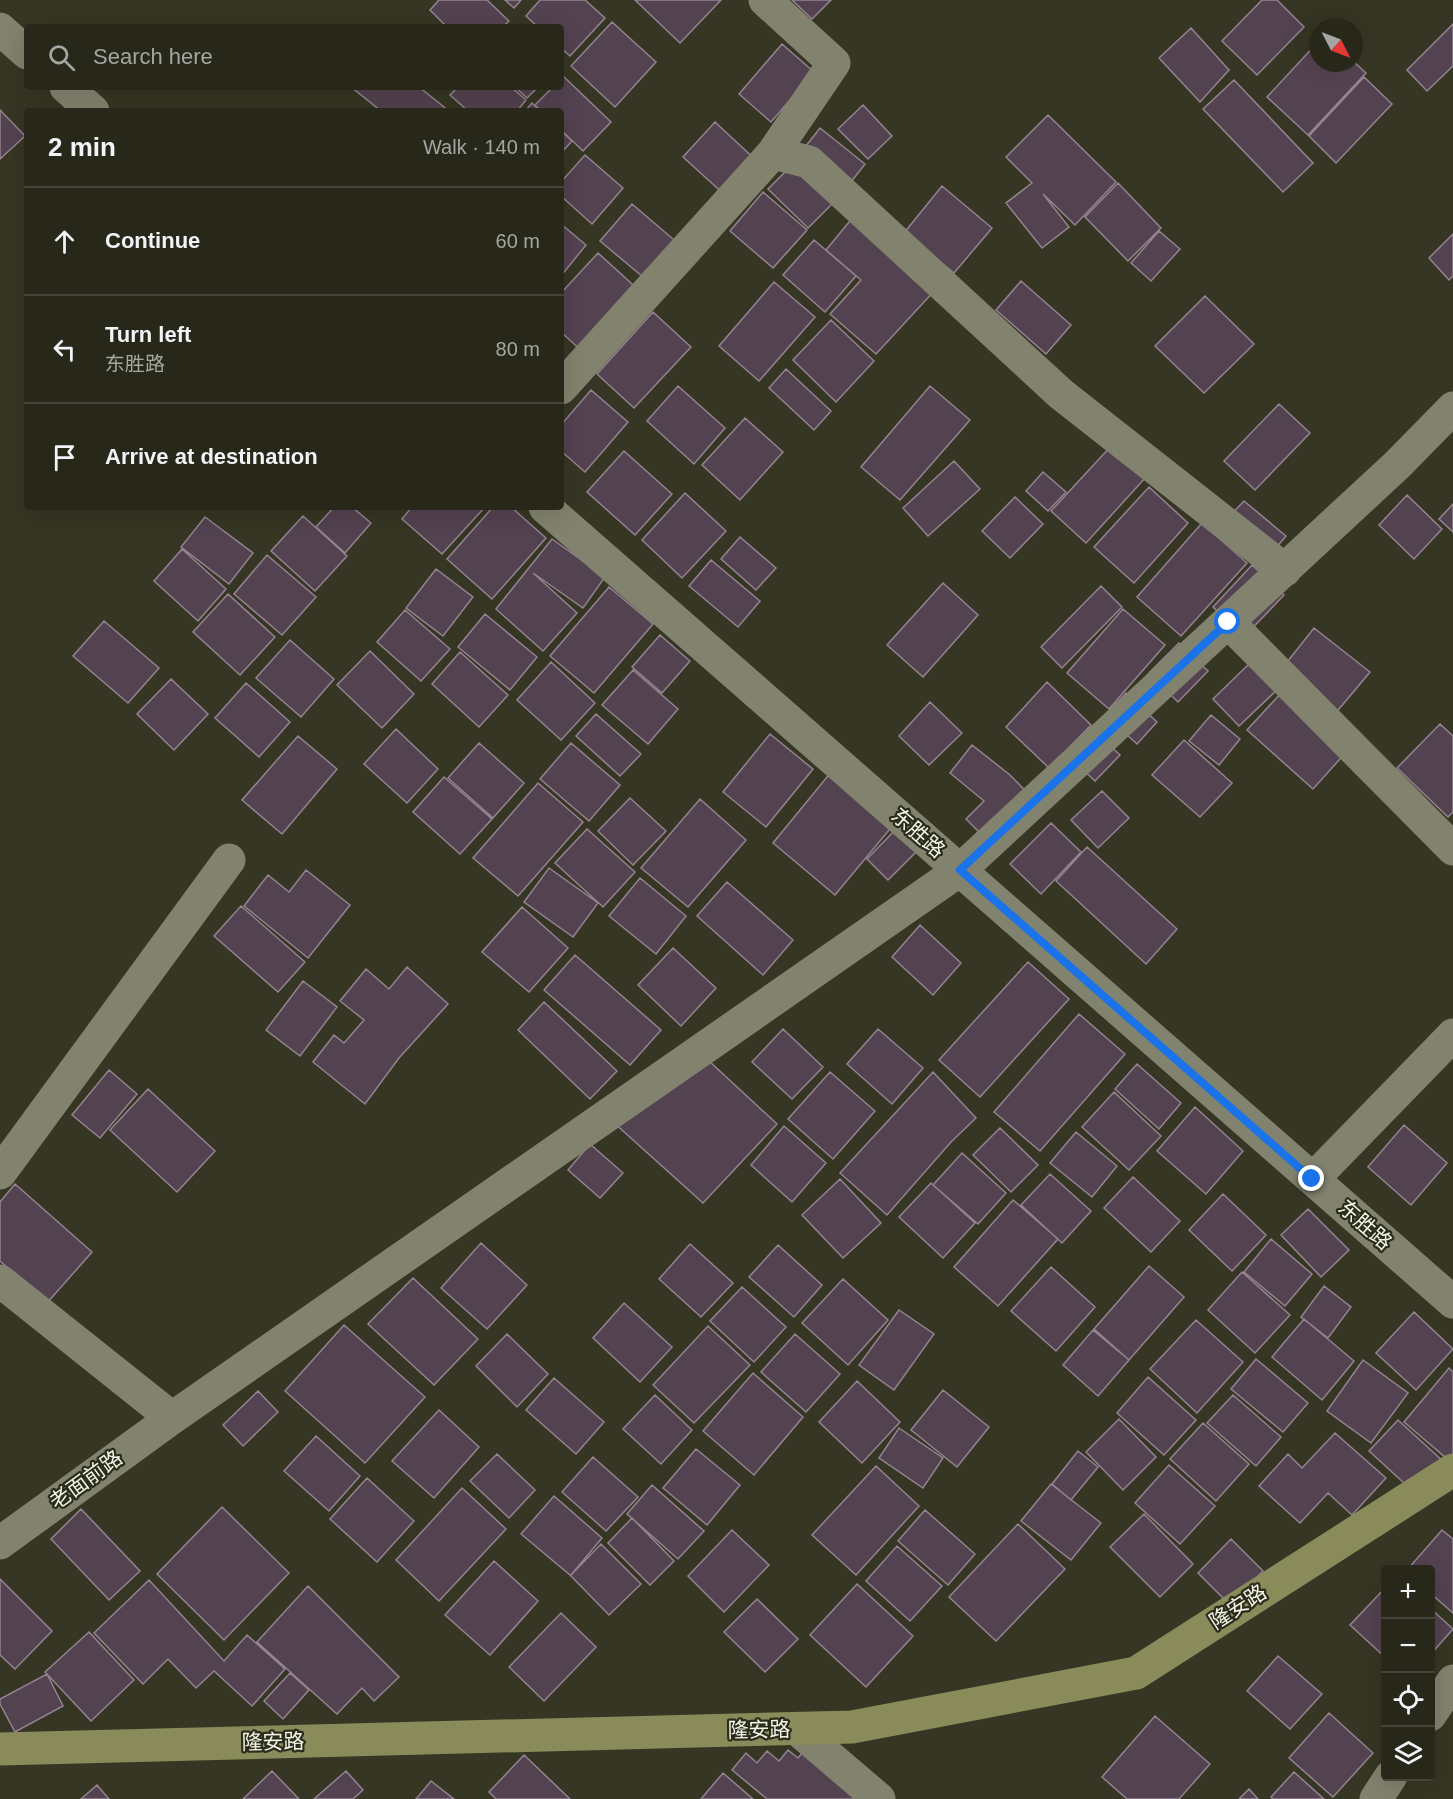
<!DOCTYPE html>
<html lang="en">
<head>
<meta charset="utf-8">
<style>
  body { margin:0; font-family:Arial,"Noto Sans SC",sans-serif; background:#303023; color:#f1f3f6 }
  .controls { position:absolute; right:18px; bottom:18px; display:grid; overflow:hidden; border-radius:6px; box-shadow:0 6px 24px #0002 }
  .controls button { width:54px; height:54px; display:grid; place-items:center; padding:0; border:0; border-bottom:2px solid #444439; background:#28281a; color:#f1f3f6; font:30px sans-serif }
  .compass { position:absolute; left:1309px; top:18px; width:54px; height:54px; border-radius:50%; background:#28281a; box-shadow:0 6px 24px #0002; rotate:132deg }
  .stop { position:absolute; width:18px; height:18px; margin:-14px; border:4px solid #1a73e8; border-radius:50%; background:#fff }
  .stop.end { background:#1a73e8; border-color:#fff; box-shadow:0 2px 6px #0008 }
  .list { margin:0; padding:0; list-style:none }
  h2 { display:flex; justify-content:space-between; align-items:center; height:78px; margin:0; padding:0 24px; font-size:26px }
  h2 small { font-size:20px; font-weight:400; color:#a5a6a2 }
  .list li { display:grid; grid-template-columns:39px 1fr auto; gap:18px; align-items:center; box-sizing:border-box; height:108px; padding:0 24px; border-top:2px solid #444439 }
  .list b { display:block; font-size:22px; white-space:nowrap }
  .list p { margin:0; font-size:20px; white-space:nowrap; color:#a5a6a2 }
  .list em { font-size:20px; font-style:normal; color:#a5a6a2 }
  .icon { flex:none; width:33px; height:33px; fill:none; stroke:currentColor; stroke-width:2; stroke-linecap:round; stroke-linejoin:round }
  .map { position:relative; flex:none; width:1453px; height:1799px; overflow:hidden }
  .search { position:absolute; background:#28281a; box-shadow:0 6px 24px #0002; left:24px; top:24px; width:540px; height:66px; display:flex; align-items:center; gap:15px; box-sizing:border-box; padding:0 21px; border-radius:6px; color:#a5a6a2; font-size:22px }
  .panel { position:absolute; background:#28281a; box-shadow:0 6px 24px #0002; left:24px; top:108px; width:540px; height:402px; border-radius:6px }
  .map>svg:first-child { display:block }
  .building { fill:#53424f; stroke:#968392; stroke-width:1.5 }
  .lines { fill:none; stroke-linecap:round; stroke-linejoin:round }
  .street { stroke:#82836e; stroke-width:33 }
  .secondary { stroke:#8a8b5a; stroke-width:33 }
  .route { stroke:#1a73e8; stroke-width:8 }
  .labels { text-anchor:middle; stroke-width:4.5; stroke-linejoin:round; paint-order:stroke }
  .street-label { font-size:21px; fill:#f3f4e8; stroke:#2b2c1a }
</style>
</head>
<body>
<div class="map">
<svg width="1453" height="1799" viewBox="0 0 1453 1799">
  <rect width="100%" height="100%" fill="#353623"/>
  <path class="building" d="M 439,0 L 487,0 L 509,21 L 503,27 L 447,27 L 430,10 Z
    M 505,0 L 521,0 L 514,8 Z
    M 540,0 L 585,0 L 605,18 L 570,56 L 561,48 L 561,27 L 538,27 L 526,16 Z
    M 635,0 L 721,0 L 680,43 Z
    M 792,0 L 831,0 L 812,19 Z
    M 1262,0 L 1277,0 L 1304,27 L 1257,75 L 1222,41 Z
    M 612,22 L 656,62 L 615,107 L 571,66 Z
    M 1453,24 L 1453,66 L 1427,91 L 1407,70 Z
    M 1191,28 L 1229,70 L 1200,102 L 1159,58 Z
    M 1318,42 L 1318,63 L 1354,62 L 1366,73 L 1308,135 L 1267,97 Z
    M 782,44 L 814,72 L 771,122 L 739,94 Z
    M 563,76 L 611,122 L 583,151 L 561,130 L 561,111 L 541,111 L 535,105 L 553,87 L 561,87 Z
    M 1364,77 L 1392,104 L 1336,163 L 1309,136 Z
    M 1234,80 L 1313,163 L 1283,192 L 1203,109 Z
    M 357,87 L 419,87 L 449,111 L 381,111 L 355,90 Z
    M 458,87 L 511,87 L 526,100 L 517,111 L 468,111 L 450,95 Z
    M 515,87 L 538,87 L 527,98 Z
    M 532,103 L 540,111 L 525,111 Z
    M 863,105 L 892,136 L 868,159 L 838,129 Z
    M 0,110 L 25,136 L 0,159 Z
    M 1048,115 L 1116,182 L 1075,225 L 1043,194 L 1069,227 L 1042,248 L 1006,203 L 1032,183 L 1006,157 Z
    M 715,122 L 759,163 L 727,197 L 683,157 Z
    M 820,128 L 865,164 L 847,187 L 802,151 Z
    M 561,131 L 572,141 L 561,153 Z
    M 585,155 L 623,188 L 592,224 L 561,196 L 561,182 Z
    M 795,162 L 835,201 L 808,228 L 768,189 Z
    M 1118,183 L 1161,228 L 1128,261 L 1085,217 Z
    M 942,186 L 992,228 L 954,273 L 904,233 Z
    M 763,192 L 807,230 L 773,268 L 730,231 Z
    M 632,204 L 680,245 L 649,282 L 600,241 Z
    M 854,216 L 936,289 L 876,354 L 830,314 L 861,280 L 826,250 Z
    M 561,224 L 586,245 L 561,276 Z
    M 1159,231 L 1180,249 L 1151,281 L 1131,263 Z
    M 1453,234 L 1453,276 L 1449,280 L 1429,258 Z
    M 814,240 L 856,276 L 825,312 L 783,275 Z
    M 598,253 L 642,293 L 586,355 L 561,332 L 561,293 Z
    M 1021,281 L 1071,325 L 1046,354 L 996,310 Z
    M 774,282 L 815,317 L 759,381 L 719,346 Z
    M 1205,296 L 1254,344 L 1204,393 L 1155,346 Z
    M 653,312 L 691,347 L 634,408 L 597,374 Z
    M 831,320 L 874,361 L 836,402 L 793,360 Z
    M 786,369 L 831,411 L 814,430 L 769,388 Z
    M 678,386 L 725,428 L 694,464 L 647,421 Z
    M 930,386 L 970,420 L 900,500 L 861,467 Z
    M 591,390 L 628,422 L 585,472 L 561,451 L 561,425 Z
    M 1279,404 L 1310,433 L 1255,490 L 1224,461 Z
    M 745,418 L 783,452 L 740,500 L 702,465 Z
    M 1112,445 L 1146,477 L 1086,543 L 1051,511 Z
    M 624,451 L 672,494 L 635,535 L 587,492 Z
    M 954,461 L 980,489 L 928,536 L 903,508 Z
    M 1043,472 L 1066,492 L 1048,511 L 1026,491 Z
    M 1149,487 L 1188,523 L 1134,583 L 1094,547 Z
    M 685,493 L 726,531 L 682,578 L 642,540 Z
    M 1407,495 L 1442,529 L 1414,559 L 1379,525 Z
    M 1015,497 L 1043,524 L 1010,558 L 982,531 Z
    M 1244,501 L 1286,536 L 1269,556 L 1227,519 Z
    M 1453,504 L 1453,532 L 1439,519 Z
    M 334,507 L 352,507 L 371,523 L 345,553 L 316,527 Z
    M 412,507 L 485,507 L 442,554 L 402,519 Z
    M 493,507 L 511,507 L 546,538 L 492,599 L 447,559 Z
    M 303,516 L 347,556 L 315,591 L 271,551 Z
    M 205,517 L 253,553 L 229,584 L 181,547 Z
    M 1202,523 L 1247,563 L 1181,636 L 1137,597 Z
    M 740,537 L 776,568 L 756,590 L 721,559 Z
    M 552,539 L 605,577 L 583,608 L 533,573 L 577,613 L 543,651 L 496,609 Z
    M 182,549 L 226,589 L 198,621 L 154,581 Z
    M 267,555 L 316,597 L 282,635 L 234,594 Z
    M 711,560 L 760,601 L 738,627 L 689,586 Z
    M 1252,565 L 1284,595 L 1244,637 L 1213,607 Z
    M 436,569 L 473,597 L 443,636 L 406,608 Z
    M 943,583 L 978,615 L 923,677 L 887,645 Z
    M 1101,586 L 1122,607 L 1062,668 L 1041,647 Z
    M 609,587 L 653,624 L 594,693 L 550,656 Z
    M 228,594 L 275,637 L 240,675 L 193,632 Z
    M 1123,609 L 1165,645 L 1109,709 L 1067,673 Z
    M 405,610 L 450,649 L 421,681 L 377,642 Z
    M 485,614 L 537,657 L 510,690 L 458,647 Z
    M 104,621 L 159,668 L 128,703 L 73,656 Z
    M 1314,628 L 1370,672 L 1334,715 L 1280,671 Z
    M 660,635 L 690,661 L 662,693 L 632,667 Z
    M 290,640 L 334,679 L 301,717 L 256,678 Z
    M 1179,643 L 1208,671 L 1178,702 L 1149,673 Z
    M 370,651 L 414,694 L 382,728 L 337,685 Z
    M 460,652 L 508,695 L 479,727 L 432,684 Z
    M 1253,660 L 1279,688 L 1239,726 L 1213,699 Z
    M 551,662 L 595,703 L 561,740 L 517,700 Z
    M 633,670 L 678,709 L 648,744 L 602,705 Z
    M 171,679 L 208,714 L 174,750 L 137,714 Z
    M 1047,682 L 1091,725 L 1049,768 L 1006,727 Z
    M 246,683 L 290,722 L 259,757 L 215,718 Z
    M 1283,691 L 1348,750 L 1313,789 L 1247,730 Z
    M 1126,693 L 1157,722 L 1137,744 L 1105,715 Z
    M 930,702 L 962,733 L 929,765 L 899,736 Z
    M 596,714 L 641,754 L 620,776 L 576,736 Z
    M 1211,715 L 1240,739 L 1219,765 L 1189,741 Z
    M 1440,724 L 1453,736 L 1453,812 L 1448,817 L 1397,768 Z
    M 396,729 L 438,769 L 407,803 L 364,764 Z
    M 1092,729 L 1120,755 L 1095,781 L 1067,755 Z
    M 770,734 L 813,769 L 766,827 L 723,792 Z
    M 298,736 L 337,769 L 282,834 L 242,800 Z
    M 1184,740 L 1232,783 L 1200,817 L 1152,775 Z
    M 479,743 L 524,783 L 493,818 L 448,778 Z
    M 571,743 L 620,785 L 589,821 L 540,779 Z
    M 972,745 L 1010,775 L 1043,809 L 999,852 L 966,819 L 984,801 L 950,773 Z
    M 836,766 L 899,818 L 835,895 L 773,843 Z
    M 444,777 L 492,819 L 460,854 L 413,812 Z
    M 538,783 L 583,822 L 518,896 L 473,858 Z
    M 1102,791 L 1129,818 L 1098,848 L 1071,820 Z
    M 630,798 L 666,831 L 633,865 L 598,831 Z
    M 700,799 L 746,840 L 688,907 L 641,868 Z
    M 1051,823 L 1081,852 L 1041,894 L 1010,864 Z
    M 899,826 L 921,847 L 888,880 L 867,859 Z
    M 587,829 L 635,872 L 603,907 L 555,863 Z
    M 1087,847 L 1177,929 L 1146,964 L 1056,881 Z
    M 549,868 L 598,903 L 573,937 L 524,902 Z
    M 306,870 L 350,905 L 308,958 L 244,906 L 268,875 L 289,892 Z
    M 640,878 L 686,916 L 656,954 L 609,916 Z
    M 727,882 L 793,940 L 763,975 L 697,916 Z
    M 241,906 L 305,962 L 278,992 L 214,936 Z
    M 522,907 L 568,948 L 529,992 L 482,952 Z
    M 920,925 L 961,963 L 933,995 L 892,957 Z
    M 673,948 L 716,988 L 681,1026 L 638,985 Z
    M 575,955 L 661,1030 L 630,1065 L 544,990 Z
    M 1028,962 L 1069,999 L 980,1097 L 939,1060 Z
    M 407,967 L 448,1004 L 399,1058 L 365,1104 L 313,1062 L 334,1035 L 344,1043 L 364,1020 L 340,1001 L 366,969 L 389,989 Z
    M 303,981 L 337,1007 L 300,1056 L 266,1030 Z
    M 544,1002 L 617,1071 L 590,1099 L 518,1030 Z
    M 1079,1014 L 1125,1054 L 1040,1151 L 994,1112 Z
    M 783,1029 L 823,1067 L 792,1099 L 752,1062 Z
    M 878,1029 L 923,1068 L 892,1104 L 847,1064 Z
    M 695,1048 L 777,1124 L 703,1203 L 612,1121 Z
    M 1137,1064 L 1181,1103 L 1159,1129 L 1115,1089 Z
    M 109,1070 L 137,1094 L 100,1138 L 72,1115 Z
    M 830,1072 L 875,1111 L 833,1159 L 788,1119 Z
    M 933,1072 L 976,1118 L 951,1142 L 887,1215 L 840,1173 Z
    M 148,1089 L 215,1151 L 177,1192 L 110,1130 Z
    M 1114,1092 L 1161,1136 L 1129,1170 L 1082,1127 Z
    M 1195,1107 L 1243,1151 L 1206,1194 L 1157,1151 Z
    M 1404,1125 L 1447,1163 L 1411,1205 L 1368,1167 Z
    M 784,1126 L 826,1163 L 792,1202 L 751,1165 Z
    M 1000,1128 L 1038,1165 L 1011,1192 L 973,1155 Z
    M 1076,1132 L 1117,1166 L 1092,1197 L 1050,1163 Z
    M 590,1144 L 623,1173 L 600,1198 L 568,1170 Z
    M 962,1153 L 1006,1193 L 978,1224 L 933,1185 Z
    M 1050,1174 L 1091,1211 L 1062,1243 L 1021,1205 Z
    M 1133,1177 L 1180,1221 L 1151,1252 L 1104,1208 Z
    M 840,1179 L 881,1223 L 843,1258 L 802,1215 Z
    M 931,1183 L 975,1223 L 943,1258 L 899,1217 Z
    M 15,1184 L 92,1252 L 47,1303 L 0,1261 L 0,1202 Z
    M 1223,1194 L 1266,1235 L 1232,1271 L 1189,1230 Z
    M 1013,1200 L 1058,1239 L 998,1306 L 954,1267 Z
    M 1308,1209 L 1349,1250 L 1321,1277 L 1281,1235 Z
    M 1271,1239 L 1312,1274 L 1285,1306 L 1244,1272 Z
    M 481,1243 L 527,1285 L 487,1329 L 441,1288 Z
    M 690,1244 L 733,1283 L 701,1317 L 659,1279 Z
    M 778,1245 L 822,1285 L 794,1317 L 749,1277 Z
    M 1149,1266 L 1184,1297 L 1129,1360 L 1094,1329 Z
    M 1051,1267 L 1095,1307 L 1056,1351 L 1011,1311 Z
    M 1242,1272 L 1290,1315 L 1255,1353 L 1208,1310 Z
    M 413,1278 L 478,1339 L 434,1385 L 368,1324 Z
    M 843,1279 L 888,1320 L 848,1365 L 802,1323 Z
    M 1324,1286 L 1351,1307 L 1328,1338 L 1301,1317 Z
    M 742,1287 L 786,1327 L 754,1362 L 710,1321 Z
    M 624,1303 L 672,1347 L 640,1382 L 593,1338 Z
    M 899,1310 L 934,1334 L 894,1390 L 859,1365 Z
    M 1414,1312 L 1453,1349 L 1416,1390 L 1376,1353 Z
    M 1304,1319 L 1354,1361 L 1322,1400 L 1272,1357 Z
    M 1196,1320 L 1243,1362 L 1197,1413 L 1150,1369 Z
    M 344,1325 L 425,1397 L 365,1463 L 285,1391 Z
    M 708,1326 L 750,1365 L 694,1423 L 653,1385 Z
    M 1093,1330 L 1129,1360 L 1098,1396 L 1063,1365 Z
    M 507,1334 L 548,1374 L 517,1407 L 476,1366 Z
    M 795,1334 L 840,1374 L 806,1412 L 761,1372 Z
    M 1256,1359 L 1308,1403 L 1283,1432 L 1231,1389 Z
    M 1363,1360 L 1408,1393 L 1371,1443 L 1327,1411 Z
    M 1449,1368 L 1453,1372 L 1453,1464 L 1404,1422 Z
    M 753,1373 L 803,1417 L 754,1475 L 703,1431 Z
    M 1148,1377 L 1196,1420 L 1164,1455 L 1117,1413 Z
    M 554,1378 L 604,1422 L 576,1454 L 526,1410 Z
    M 857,1381 L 900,1422 L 862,1463 L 819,1422 Z
    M 943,1390 L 989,1427 L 957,1467 L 911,1430 Z
    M 258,1391 L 278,1412 L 243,1446 L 223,1425 Z
    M 655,1395 L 692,1430 L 661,1464 L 623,1429 Z
    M 1233,1395 L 1281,1437 L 1256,1466 L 1207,1423 Z
    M 439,1410 L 479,1447 L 434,1498 L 392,1461 Z
    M 1119,1419 L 1156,1457 L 1123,1490 L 1086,1452 Z
    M 1398,1420 L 1445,1463 L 1416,1494 L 1369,1451 Z
    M 1203,1423 L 1249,1464 L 1216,1501 L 1170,1459 Z
    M 899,1428 L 943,1458 L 923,1488 L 879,1458 Z
    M 1335,1433 L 1386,1478 L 1352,1515 L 1328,1493 L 1300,1523 L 1259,1486 L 1288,1454 L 1302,1468 Z
    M 316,1436 L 360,1476 L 329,1511 L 284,1471 Z
    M 696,1449 L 740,1485 L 707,1525 L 663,1488 Z
    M 1078,1451 L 1098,1467 L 1071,1500 L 1052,1484 Z
    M 497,1454 L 535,1490 L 509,1518 L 470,1481 Z
    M 593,1457 L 638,1497 L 606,1531 L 562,1492 Z
    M 1169,1465 L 1215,1506 L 1180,1544 L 1135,1503 Z
    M 876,1466 L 919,1506 L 856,1575 L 812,1535 Z
    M 367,1478 L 414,1521 L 377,1562 L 330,1519 Z
    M 1051,1484 L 1101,1523 L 1071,1560 L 1021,1521 Z
    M 652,1485 L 704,1531 L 678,1559 L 627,1514 Z
    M 462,1488 L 506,1529 L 439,1601 L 396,1560 Z
    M 554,1496 L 602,1538 L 571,1575 L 601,1544 L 641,1584 L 609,1615 L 570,1575 L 521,1534 Z
    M 222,1507 L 289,1573 L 224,1640 L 157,1574 Z
    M 81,1509 L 140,1571 L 109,1600 L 51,1539 Z
    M 925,1510 L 975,1554 L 948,1585 L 898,1541 Z
    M 1144,1514 L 1193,1564 L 1160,1597 L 1110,1547 Z
    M 632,1518 L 674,1561 L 650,1585 L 608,1543 Z
    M 1018,1524 L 1065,1569 L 996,1641 L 949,1597 Z
    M 732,1530 L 769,1565 L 724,1612 L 688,1576 Z
    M 1442,1530 L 1453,1539 L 1453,1613 L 1430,1593 L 1430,1570 L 1407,1570 Z
    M 1231,1539 L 1263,1571 L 1230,1605 L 1198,1573 Z
    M 897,1546 L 942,1586 L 910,1621 L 866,1581 Z
    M 494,1561 L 538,1601 L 490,1655 L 445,1615 Z
    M 0,1579 L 52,1631 L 15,1669 L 0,1655 Z
    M 149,1580 L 224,1661 L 247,1635 L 285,1669 L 252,1706 L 214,1671 L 196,1688 L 168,1659 L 143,1684 L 94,1633 Z
    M 857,1584 L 913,1636 L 866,1687 L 810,1635 Z
    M 308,1586 L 399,1677 L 374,1701 L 362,1688 L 337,1714 L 257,1642 Z
    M 1386,1587 L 1386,1658 L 1350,1625 Z
    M 757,1599 L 798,1639 L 765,1672 L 724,1632 Z
    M 1430,1608 L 1453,1629 L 1430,1655 Z
    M 561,1613 L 596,1647 L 544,1701 L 509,1667 Z
    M 89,1632 L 134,1680 L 91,1721 L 45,1672 Z
    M 1278,1656 L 1322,1694 L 1290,1729 L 1247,1691 Z
    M 290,1673 L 309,1690 L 283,1719 L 264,1701 Z
    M 47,1674 L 63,1706 L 15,1732 L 0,1704 L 0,1699 Z
    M 1329,1713 L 1373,1753 L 1333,1797 L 1289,1758 Z
    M 1155,1716 L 1210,1764 L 1179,1799 L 1127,1799 L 1102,1777 Z
    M 806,1748 L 868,1799 L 767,1799 L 732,1770 L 746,1753 L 757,1763 L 767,1751 L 779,1761 L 788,1750 L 798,1758 Z
    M 524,1755 L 570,1799 L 496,1799 L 489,1792 Z
    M 272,1771 L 299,1799 L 243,1799 Z
    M 346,1771 L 363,1790 L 353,1799 L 314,1799 Z
    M 1294,1772 L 1324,1799 L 1273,1799 L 1271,1797 Z
    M 723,1773 L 753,1799 L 701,1799 Z
    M 431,1781 L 454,1799 L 416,1799 Z
    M 97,1785 L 109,1799 L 81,1799 Z
    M 1249,1789 L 1258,1799 L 1239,1799 Z"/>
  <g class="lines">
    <path class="street" d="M 765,0 L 834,63 L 773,153
      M 0,29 L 27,53
      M 66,87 L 93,111
      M 561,388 L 773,153 L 809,162 L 1061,394 L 1285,570
      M 545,507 L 1453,1302
      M 1228,622 L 1453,849
      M 0,1173 L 229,860
      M 1313,1179 L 1453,1035
      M 0,1281 L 172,1418
      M 0,1543 L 172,1418 L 960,870 L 1397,465 L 1453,408
      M 1430,1715 L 1453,1681
      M 797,1729 L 879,1799
      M 1376,1799 L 1391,1776"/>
    <path class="secondary" d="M 0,1749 L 852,1727 L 1136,1673 L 1453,1470"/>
  </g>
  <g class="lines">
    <path class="route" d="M 1228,622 L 960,870 L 1312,1179"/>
  </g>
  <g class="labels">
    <g class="street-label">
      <text transform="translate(918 833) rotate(41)" y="7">东胜路</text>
      <text transform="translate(1365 1225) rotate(41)" y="7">东胜路</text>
      <text transform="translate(86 1480) rotate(-36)" y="7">老面前路</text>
      <text transform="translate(1238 1607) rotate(-33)" y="7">隆安路</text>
      <text transform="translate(759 1730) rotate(-1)" y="7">隆安路</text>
      <text transform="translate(273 1742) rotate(-1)" y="7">隆安路</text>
    </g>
  </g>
</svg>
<div class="controls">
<button>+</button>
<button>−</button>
<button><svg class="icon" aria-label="locate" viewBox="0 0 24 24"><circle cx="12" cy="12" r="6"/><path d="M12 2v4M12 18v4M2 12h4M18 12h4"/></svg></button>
<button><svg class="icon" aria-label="layers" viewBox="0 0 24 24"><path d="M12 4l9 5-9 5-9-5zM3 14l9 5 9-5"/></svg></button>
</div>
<svg class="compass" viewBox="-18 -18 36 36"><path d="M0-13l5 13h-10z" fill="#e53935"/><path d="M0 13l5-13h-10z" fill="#a5a6a2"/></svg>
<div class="stop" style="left:1228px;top:622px"></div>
<div class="stop end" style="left:1312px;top:1179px"></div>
<div class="search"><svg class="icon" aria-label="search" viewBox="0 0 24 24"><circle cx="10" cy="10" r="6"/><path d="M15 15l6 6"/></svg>Search here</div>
<section class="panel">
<h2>2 min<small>Walk · 140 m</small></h2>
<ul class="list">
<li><svg class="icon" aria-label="ahead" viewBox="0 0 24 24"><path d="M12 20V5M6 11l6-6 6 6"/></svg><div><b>Continue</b></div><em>60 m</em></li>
<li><svg class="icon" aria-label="left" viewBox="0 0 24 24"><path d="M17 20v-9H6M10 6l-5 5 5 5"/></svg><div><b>Turn left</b><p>东胜路</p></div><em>80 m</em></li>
<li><svg class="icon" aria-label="arrive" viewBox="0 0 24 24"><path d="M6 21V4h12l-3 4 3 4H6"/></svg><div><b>Arrive at destination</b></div></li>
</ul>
</section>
</div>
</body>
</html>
